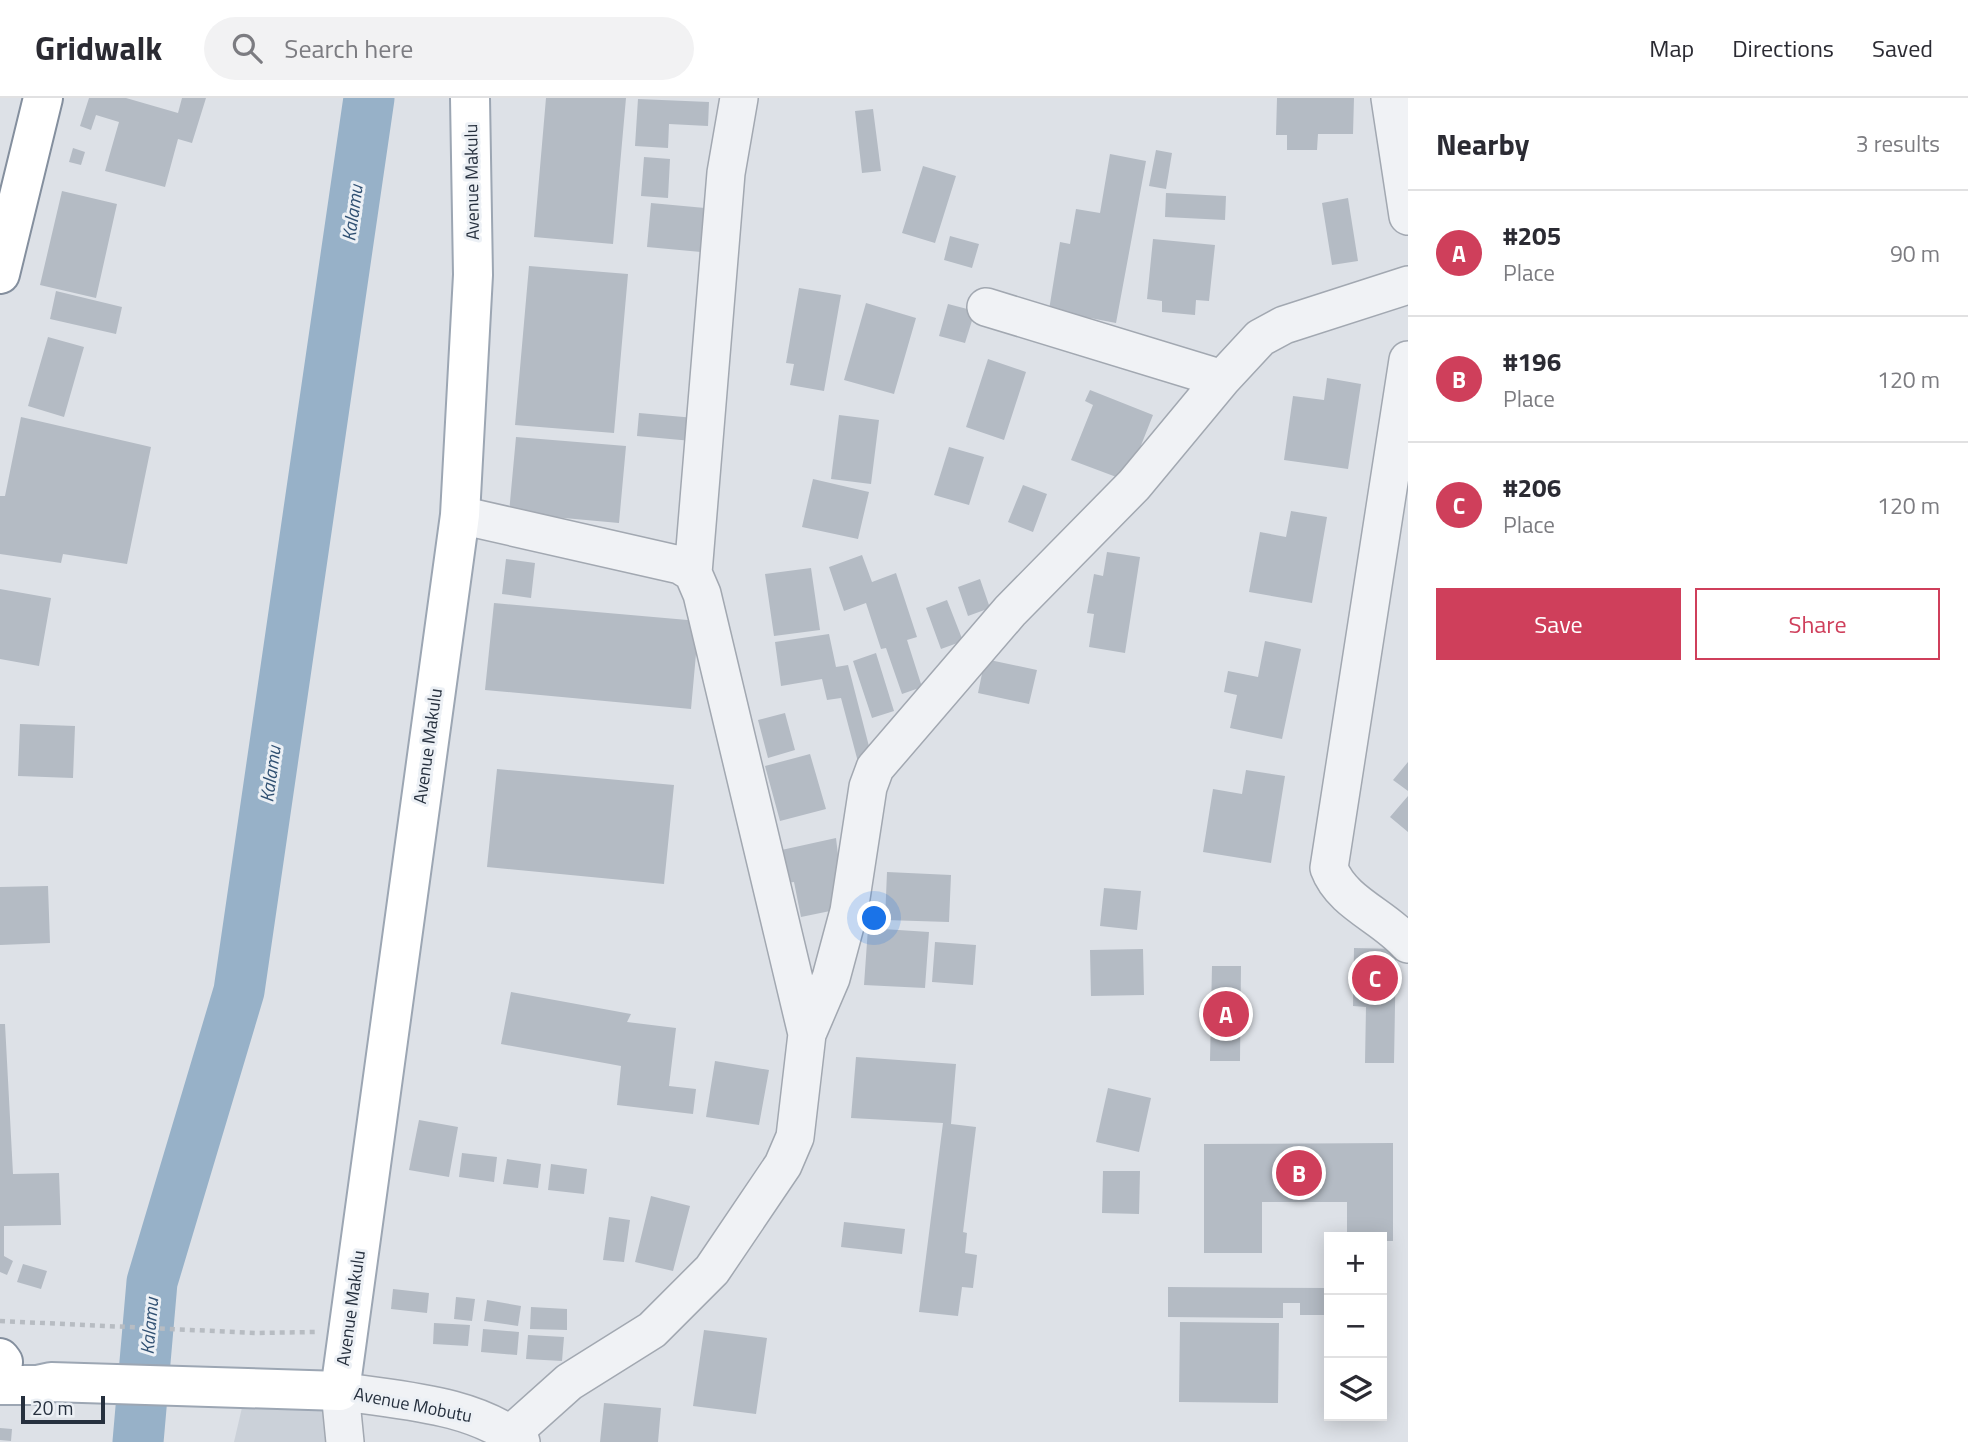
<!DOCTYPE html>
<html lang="en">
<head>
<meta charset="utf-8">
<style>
  body { margin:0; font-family:"Titillium Web",sans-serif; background:#f2f2f3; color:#2b2b33 }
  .controls { position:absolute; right:21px; bottom:21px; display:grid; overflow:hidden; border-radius:0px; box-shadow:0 4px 18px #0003 }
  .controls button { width:63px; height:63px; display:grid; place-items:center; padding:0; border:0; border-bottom:2px solid #e1e1e2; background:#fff; color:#2b2b33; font:35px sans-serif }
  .scale { position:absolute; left:21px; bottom:18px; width:84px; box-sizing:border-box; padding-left:7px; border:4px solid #26303e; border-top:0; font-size:19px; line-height:24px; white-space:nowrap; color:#26303e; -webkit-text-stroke:5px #ecf0f5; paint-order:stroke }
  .you { position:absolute; left:875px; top:821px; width:24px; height:24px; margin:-18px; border:5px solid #fff; border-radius:50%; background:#1a73e8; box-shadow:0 0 0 10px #1a73e833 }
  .badge { display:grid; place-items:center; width:46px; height:46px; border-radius:50%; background:#cf3f5b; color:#fff; font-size:23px; font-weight:700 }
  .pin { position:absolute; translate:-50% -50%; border:4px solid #fff; box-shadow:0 2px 7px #0006 }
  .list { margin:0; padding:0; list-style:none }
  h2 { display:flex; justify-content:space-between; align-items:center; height:91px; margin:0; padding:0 28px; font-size:30px }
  h2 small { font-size:23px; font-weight:400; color:#7c7c81 }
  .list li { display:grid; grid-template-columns:46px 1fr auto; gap:21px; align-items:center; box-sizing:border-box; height:126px; padding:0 28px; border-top:2px solid #e1e1e2 }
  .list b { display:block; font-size:26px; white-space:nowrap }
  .list p { margin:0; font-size:23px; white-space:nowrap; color:#7c7c81 }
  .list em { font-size:23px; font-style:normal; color:#7c7c81 }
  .actions { display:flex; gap:14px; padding:21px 28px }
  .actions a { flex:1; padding:16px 0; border:2px solid #cf3f5b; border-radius:0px; text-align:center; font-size:24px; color:#cf3f5b }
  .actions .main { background:#cf3f5b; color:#fff }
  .icon { flex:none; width:38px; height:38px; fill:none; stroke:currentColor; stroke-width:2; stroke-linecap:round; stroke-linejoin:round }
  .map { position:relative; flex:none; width:1408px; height:1344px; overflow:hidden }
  header { display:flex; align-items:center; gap:42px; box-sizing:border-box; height:98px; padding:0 35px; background:#fff; border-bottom:2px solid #e1e1e2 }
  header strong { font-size:33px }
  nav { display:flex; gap:38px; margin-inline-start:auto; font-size:24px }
  .search { width:490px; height:63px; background:#f2f2f3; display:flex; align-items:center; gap:18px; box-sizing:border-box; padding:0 24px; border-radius:38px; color:#7c7c81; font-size:26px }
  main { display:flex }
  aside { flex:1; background:#fff }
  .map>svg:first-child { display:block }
  .built { fill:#cbd1d9 }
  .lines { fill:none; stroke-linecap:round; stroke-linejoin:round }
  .river { stroke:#97b1c8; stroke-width:51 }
  .building { fill:#b4bbc4 }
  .minor-casing { stroke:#a2a8b1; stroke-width:40 }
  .major-casing { stroke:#9ca6b3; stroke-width:42 }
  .highway-casing { stroke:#848f9e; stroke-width:42 }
  .path { stroke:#b7bcc2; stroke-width:4.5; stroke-dasharray:5 5; stroke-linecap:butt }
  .minor { stroke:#f0f2f5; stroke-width:37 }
  .major { stroke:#fff; stroke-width:38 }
  .highway { stroke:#fff; stroke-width:38 }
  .labels { text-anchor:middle; stroke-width:6; stroke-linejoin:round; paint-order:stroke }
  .street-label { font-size:18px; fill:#26303e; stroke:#ecf0f5 }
  .water-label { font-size:19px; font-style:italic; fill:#305072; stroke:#ecf0f5 }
</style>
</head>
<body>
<header>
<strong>Gridwalk</strong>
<div class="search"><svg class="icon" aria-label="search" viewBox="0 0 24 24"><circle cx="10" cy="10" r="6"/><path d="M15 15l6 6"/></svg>Search here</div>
<nav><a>Map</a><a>Directions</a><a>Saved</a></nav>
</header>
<main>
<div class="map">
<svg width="1408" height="1344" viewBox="0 0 1408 1344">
  <rect width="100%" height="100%" fill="#dde1e7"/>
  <path class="built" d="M 244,1301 L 347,1304 L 348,1344 L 234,1344 Z"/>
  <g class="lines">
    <path class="river" d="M 138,1344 L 152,1184 L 239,893 L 369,0"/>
  </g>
  <path class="building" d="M 89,0 L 126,0 L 178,15 L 182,0 L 206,0 L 192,45 L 178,41 L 165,89 L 105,73 L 119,24 L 96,17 L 91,32 L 80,28 Z
    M 546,0 L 626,0 L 613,146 L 534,139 Z
    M 1277,0 L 1354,0 L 1353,36 L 1318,36 L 1317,52 L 1287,52 L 1287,37 L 1276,37 Z
    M 638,1 L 709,4 L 708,28 L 669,26 L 668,50 L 635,48 Z
    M 873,11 L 881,73 L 862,75 L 855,13 Z
    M 73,50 L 85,54 L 81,67 L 69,64 Z
    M 1156,52 L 1172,55 L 1166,91 L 1149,88 Z
    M 1110,56 L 1146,63 L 1116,225 L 1049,212 L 1060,144 L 1070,146 L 1076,111 L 1100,115 Z
    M 644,59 L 670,61 L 668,100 L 641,98 Z
    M 923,68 L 956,78 L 935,145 L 902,135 Z
    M 62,93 L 117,106 L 96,200 L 40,187 Z
    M 1166,95 L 1226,98 L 1225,122 L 1165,119 Z
    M 1348,100 L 1358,163 L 1332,167 L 1322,105 Z
    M 651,105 L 705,110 L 701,154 L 647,149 Z
    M 950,138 L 979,146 L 972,170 L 944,162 Z
    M 1153,141 L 1215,147 L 1209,203 L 1196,202 L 1195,217 L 1162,214 L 1162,203 L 1147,201 Z
    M 529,168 L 628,176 L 614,335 L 515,327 Z
    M 799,190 L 841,197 L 824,293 L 790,287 L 794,266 L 786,265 Z
    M 56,193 L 122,209 L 116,236 L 50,221 Z
    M 866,205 L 916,220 L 894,296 L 844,282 Z
    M 948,206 L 975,213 L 965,245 L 939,238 Z
    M 48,239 L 84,249 L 64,319 L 28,308 Z
    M 988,261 L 1026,274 L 1004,342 L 966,329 Z
    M 1327,280 L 1361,286 L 1348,371 L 1284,362 L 1293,298 L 1324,302 Z
    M 1090,292 L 1153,317 L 1127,383 L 1071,362 L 1093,307 L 1085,303 Z
    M 639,315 L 695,320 L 692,343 L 637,338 Z
    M 839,317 L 879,322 L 871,386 L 831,381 Z
    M 21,319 L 151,349 L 127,466 L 63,456 L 61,465 L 0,456 L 0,398 L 5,398 Z
    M 516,339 L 626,348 L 619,425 L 509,415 Z
    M 949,349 L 984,359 L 969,407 L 934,397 Z
    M 813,381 L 869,394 L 858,441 L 802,429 Z
    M 1023,387 L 1047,396 L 1033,434 L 1008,424 Z
    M 1291,413 L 1327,419 L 1312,505 L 1249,494 L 1260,434 L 1286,439 Z
    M 1107,454 L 1140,459 L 1125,555 L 1089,549 L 1094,516 L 1087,515 L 1094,476 L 1103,478 Z
    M 862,457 L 872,484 L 896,475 L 917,539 L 907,542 L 922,589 L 902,596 L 886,550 L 881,551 L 866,505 L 844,513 L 829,469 Z
    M 506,461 L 535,465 L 531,500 L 502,496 Z
    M 811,470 L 820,532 L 774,538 L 765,476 Z
    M 980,481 L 990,510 L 968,518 L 958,489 Z
    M 0,491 L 51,500 L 39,568 L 0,561 Z
    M 947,502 L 963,543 L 941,551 L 926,510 Z
    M 494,505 L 699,523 L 691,611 L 485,592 Z
    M 829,536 L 836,569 L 848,567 L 872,660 L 858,664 L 841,600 L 827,602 L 822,581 L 781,588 L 775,544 Z
    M 1265,543 L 1301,551 L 1282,641 L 1230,630 L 1237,597 L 1224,594 L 1228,573 L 1258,579 Z
    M 876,555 L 894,613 L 872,620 L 853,563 Z
    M 985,561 L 1037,572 L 1029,606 L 978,595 Z
    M 785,615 L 795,652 L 768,660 L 758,622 Z
    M 20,626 L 75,628 L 73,680 L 18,678 Z
    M 810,656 L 826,711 L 780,723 L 765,668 Z
    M 1408,664 L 1408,693 L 1393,682 Z
    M 497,671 L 674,687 L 664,786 L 487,769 Z
    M 1246,672 L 1285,678 L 1271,765 L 1203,754 L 1213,691 L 1242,696 Z
    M 1408,698 L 1408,734 L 1390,719 Z
    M 836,740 L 840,774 L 835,812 L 801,819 L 794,784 L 785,785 L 777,753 Z
    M 887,774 L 951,777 L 949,824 L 885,822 Z
    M 48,788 L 50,845 L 0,847 L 0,789 Z
    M 1104,790 L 1141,793 L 1137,832 L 1100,828 Z
    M 868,830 L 929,834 L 925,890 L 864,887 Z
    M 935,844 L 976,847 L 973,887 L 932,884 Z
    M 1354,850 L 1396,851 L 1394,965 L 1365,965 L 1366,909 L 1353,908 Z
    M 1143,851 L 1144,897 L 1091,898 L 1090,852 Z
    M 1212,868 L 1241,868 L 1240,963 L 1210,963 Z
    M 511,894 L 631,916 L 627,924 L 676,930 L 669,988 L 696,991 L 693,1016 L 617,1007 L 621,968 L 501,946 Z
    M 0,926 L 5,926 L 13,1076 L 59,1075 L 61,1127 L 4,1128 L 4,1158 L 13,1163 L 7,1177 L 0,1174 Z
    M 856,959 L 956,966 L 951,1026 L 976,1029 L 963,1134 L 967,1135 L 965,1155 L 977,1157 L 973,1190 L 962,1189 L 958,1218 L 919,1214 L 943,1025 L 851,1020 Z
    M 715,963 L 769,972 L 759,1027 L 706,1019 Z
    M 1108,990 L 1151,1000 L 1139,1054 L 1096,1044 Z
    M 419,1022 L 458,1029 L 449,1079 L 409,1072 Z
    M 1393,1045 L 1393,1143 L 1382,1143 L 1382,1139 L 1347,1139 L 1347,1104 L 1262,1104 L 1262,1155 L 1204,1155 L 1204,1046 Z
    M 462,1055 L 497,1059 L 494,1084 L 459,1079 Z
    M 507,1061 L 541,1066 L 538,1090 L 503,1086 Z
    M 551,1066 L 587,1071 L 584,1096 L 548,1092 Z
    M 1103,1073 L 1140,1073 L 1139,1116 L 1102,1115 Z
    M 651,1098 L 690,1108 L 673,1173 L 635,1164 Z
    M 609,1119 L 630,1122 L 624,1164 L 603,1162 Z
    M 844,1124 L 905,1131 L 902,1156 L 841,1149 Z
    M 23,1166 L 47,1173 L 41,1191 L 17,1184 Z
    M 1168,1189 L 1329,1190 L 1329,1217 L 1300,1217 L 1300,1205 L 1283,1205 L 1283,1220 L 1168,1219 Z
    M 393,1191 L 429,1195 L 427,1215 L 391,1211 Z
    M 456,1199 L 475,1201 L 472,1223 L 454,1221 Z
    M 487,1202 L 521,1208 L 518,1228 L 484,1223 Z
    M 531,1209 L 567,1211 L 567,1232 L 530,1231 Z
    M 1180,1224 L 1279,1225 L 1278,1305 L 1179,1304 Z
    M 434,1225 L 470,1227 L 468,1248 L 433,1246 Z
    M 483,1231 L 519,1234 L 517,1257 L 481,1254 Z
    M 704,1232 L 767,1240 L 756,1316 L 693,1308 Z
    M 528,1237 L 564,1239 L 562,1263 L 526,1261 Z
    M 604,1305 L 661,1310 L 658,1344 L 600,1344 Z
    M 0,1330 L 12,1331 L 11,1343 L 0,1342 Z"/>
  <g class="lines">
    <defs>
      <path id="minor" d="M 1390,0 L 1408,118
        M 986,209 L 1222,281
        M 1408,262 L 1329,770 C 1342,805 1384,818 1408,846
        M 460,417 L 680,467 L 693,475 L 702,496 L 807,936 L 795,1039 L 783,1067 L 712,1172 L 652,1232 L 569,1284 L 511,1336
        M 693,475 L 726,75 L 739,0
        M 807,936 L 831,880 L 849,813 L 868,689 L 875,670 L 1010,513 L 1134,387 L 1222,281 L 1260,240 L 1284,227 L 1408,187
        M 345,1344 L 340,1293 C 401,1303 471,1305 521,1344"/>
      <path id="major" d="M 0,1287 L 37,1287 L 51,1284 L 340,1293 L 460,417 L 473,177 L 470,0"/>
      <path id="highway" d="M 0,176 L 43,0
        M 0,1260 L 3,1264"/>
    </defs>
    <use href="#minor" class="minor-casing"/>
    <use href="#major" class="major-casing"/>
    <use href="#highway" class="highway-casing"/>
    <path class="path" d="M 0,1223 L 256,1235 L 315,1234"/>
    <use href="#minor" class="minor"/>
    <use href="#major" class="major"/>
    <use href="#highway" class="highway"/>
  </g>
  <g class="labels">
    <g class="street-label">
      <text transform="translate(472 84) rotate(-91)" y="6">Avenue Makulu</text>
      <text transform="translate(428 648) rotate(-82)" y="6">Avenue Makulu</text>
      <text transform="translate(351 1210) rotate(-82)" y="6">Avenue Makulu</text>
      <text transform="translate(413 1307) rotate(11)" y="6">Avenue Mobutu</text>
    </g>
    <g class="water-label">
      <text transform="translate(352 115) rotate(-82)" y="7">Kalamu</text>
      <text transform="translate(270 676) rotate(-82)" y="7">Kalamu</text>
      <text transform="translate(149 1228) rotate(-85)" y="7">Kalamu</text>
    </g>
  </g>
</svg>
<div class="controls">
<button>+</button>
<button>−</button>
<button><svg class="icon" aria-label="layers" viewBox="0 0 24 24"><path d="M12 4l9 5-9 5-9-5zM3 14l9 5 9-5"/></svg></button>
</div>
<div class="scale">20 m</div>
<div class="you"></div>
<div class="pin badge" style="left:1226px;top:916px">A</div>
<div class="pin badge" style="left:1299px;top:1075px">B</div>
<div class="pin badge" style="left:1375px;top:880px">C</div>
</div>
<aside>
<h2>Nearby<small>3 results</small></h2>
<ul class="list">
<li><span class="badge">A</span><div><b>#205</b><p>Place</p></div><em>90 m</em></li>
<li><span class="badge">B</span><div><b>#196</b><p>Place</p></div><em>120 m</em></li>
<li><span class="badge">C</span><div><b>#206</b><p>Place</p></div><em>120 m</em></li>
</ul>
<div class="actions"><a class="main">Save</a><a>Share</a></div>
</aside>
</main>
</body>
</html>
